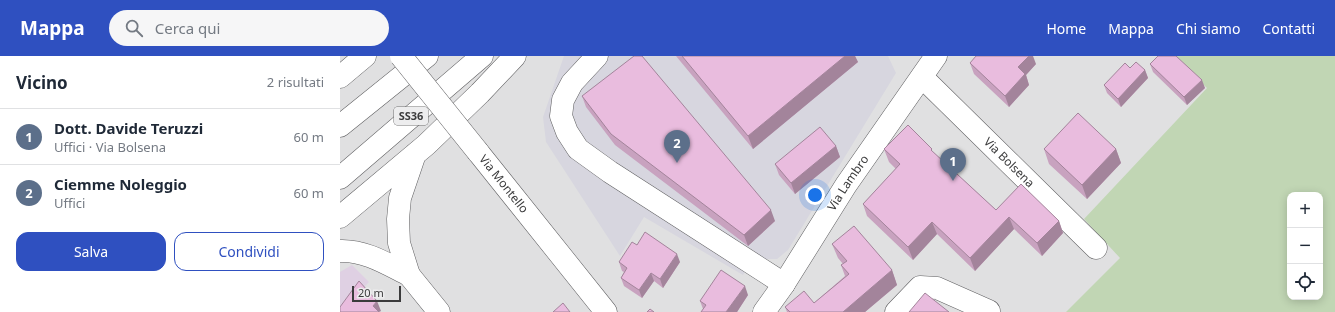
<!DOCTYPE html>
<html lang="it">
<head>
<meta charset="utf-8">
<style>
  body { margin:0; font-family:"Noto Sans",sans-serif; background:#f6f6f7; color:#1f2937 }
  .controls { position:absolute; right:12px; bottom:12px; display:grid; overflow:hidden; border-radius:8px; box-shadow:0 2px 10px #0003 }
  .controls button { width:36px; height:36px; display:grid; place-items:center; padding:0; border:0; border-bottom:1px solid #e0e1e3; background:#fff; color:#1f2937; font:20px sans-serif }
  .scale { position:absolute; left:12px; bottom:10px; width:49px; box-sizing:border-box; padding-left:4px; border:2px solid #3b3b3c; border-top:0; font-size:11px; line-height:14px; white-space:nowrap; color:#3b3b3c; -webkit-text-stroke:3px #ededee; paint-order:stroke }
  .you { position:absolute; left:475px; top:139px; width:14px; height:14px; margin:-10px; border:3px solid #fff; border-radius:50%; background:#1a73e8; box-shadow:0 0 0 6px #1a73e833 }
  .badge { display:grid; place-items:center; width:26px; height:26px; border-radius:50%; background:#2f50c0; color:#fff; font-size:13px; font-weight:700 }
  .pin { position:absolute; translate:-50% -33px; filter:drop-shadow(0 1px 2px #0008) }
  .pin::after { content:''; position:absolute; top:21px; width:14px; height:12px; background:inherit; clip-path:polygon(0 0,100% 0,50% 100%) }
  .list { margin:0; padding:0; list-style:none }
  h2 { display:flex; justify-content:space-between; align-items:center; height:52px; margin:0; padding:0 16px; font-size:17px }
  h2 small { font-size:13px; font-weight:400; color:#747a83 }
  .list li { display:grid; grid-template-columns:26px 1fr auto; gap:12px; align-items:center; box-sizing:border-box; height:56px; padding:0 16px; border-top:1px solid #e0e1e3 }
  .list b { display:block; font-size:15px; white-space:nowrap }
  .list p { margin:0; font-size:13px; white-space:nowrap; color:#747a83 }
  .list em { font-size:13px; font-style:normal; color:#747a83 }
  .actions { display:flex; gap:8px; padding:12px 16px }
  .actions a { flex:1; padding:9px 0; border:1px solid #2f50c0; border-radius:12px; text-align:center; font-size:14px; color:#2f50c0 }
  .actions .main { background:#2f50c0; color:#fff }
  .icon { flex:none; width:22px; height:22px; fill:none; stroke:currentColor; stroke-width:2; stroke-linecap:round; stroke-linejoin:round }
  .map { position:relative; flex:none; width:995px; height:256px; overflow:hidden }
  header { display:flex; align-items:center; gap:24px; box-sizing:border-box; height:56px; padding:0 20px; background:#2f50c0; color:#fff }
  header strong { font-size:19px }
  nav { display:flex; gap:22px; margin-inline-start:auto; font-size:14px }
  .search { width:280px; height:36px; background:#f6f6f7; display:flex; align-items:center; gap:10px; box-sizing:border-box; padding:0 14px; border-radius:22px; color:#747a83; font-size:15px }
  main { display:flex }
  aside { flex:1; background:#fff }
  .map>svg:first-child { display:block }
  .commercial { fill:#dfd0e3 }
  .built { fill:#d7d6df }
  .green { fill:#c1d6b4; fill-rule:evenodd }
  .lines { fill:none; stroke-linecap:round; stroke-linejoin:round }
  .minor-casing { stroke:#5f5f61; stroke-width:23 }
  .highway-casing { stroke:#5f5f61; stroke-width:23 }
  .minor { stroke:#fff; stroke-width:22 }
  .highway { stroke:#fff; stroke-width:22 }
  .minor-bridge-casing { stroke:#5f5f61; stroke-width:23; stroke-linecap:butt }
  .minor-bridge { stroke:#fff; stroke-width:22 }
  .wall { fill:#c8a2bf }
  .shaded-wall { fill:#a3849b }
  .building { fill:#e9bcde; stroke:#a3849b }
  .labels { text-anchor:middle; stroke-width:3.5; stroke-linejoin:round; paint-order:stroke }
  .shield { fill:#ededee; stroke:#707071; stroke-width:1 }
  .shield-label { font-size:11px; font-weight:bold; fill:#3b3b3c }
  .street-label { font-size:12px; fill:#3b3b3c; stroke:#ededee }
</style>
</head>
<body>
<header>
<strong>Mappa</strong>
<div class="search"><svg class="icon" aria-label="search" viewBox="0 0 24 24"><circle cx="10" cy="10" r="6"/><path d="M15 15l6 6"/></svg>Cerca qui</div>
<nav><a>Home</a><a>Mappa</a><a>Chi siamo</a><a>Contatti</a></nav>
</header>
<main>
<aside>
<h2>Vicino<small>2 risultati</small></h2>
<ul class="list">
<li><span class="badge" style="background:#5c6f8a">1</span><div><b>Dott. Davide Teruzzi</b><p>Uffici · Via Bolsena</p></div><em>60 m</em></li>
<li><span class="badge" style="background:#5c6f8a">2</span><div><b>Ciemme Noleggio</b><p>Uffici</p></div><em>60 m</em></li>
</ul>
<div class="actions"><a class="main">Salva</a><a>Condividi</a></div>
</aside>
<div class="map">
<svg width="995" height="256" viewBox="0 0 995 256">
  <rect width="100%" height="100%" fill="#e0e0e1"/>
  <path class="commercial" d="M 12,209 L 29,226 L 0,256 L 0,216 Z"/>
  <path class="built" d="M 224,0 L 548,0 L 556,17 L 448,194 L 437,203 L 413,203 L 403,219 L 304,161 L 280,200 L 206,86 L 203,61 Z"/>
  <path class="green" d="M 833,0 L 995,0 L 995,256 L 726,256 L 780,202 L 744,163 L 867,32 ZM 950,139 L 980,139 L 980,241 L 950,241 Z"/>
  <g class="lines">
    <defs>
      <g id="minor">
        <path d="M 257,0 L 232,27 L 223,44 L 221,60 L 227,76 L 238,93 L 270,116 L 444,228"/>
        <path d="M 0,21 L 25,0"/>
        <path id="s1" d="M 582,21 L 756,192"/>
        <path id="s2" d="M 138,96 L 266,256"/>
        <path d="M 69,219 L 99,256"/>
        <path id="s3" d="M 424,256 L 444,228 L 506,129 L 596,0"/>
        <path d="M 556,256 L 580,231 L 597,232 L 649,255"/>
      </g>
      <path id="highway" d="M 0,70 L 87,0
        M 0,122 L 142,0
        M 0,161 L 86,89 L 140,37 L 175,0
        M 0,195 C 25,194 47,208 69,219
        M 69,219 L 59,187 L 58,163 L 60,142 L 75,98"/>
    </defs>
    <use href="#minor" class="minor-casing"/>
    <use href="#highway" class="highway-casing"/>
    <use href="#minor" class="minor"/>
    <use href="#highway" class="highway"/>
    <defs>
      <path id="minor-bridge" d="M 61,0 L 138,96"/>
    </defs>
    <use href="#minor-bridge" class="minor-bridge-casing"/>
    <use href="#minor-bridge" class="minor-bridge"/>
  </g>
  <path class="wall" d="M 336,0 L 515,0 L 518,6 L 413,93 Z
    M 630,7 L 696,8 L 686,19 L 689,29 L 669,51 L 634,18 Z
    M 810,8 L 865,32 L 847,49 L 813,16 Z
    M 790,12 L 805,14 L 808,22 L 781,51 L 767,37 L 764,29 Z
    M 242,40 L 435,165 L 408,190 L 275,89 L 246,51 Z
    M 496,90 L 500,101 L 455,138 L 439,119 L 435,108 Z
    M 544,93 L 594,97 L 656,154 L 719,165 L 723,177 L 702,200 L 674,173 L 635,215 L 597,178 L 573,204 L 527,160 L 523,148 L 556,113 L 549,106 Z
    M 704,93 L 776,93 L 781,107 L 747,143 L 709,108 Z
    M 492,188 L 552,214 L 557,229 L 525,256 L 447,256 L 445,251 L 474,247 L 505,220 L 501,209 L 503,208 L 498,202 Z
    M 297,189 L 340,206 L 323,232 L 314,225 L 302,242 L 284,230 L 281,222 L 284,216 L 282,215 L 279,206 Z
    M 408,239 L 397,256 L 361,256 L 363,253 L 360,245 Z"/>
  <path class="shaded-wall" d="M 505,0 L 515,0 L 518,6 L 413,93 L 408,80 Z
    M 689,0 L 693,0 L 696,8 L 686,19 L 689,29 L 669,51 L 665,40 L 678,11 Z
    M 805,14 L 808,22 L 781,51 L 778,43 Z
    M 862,24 L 865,32 L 847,49 L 844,41 Z
    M 496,90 L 500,101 L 455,138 L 451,127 Z
    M 776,93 L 781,107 L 747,143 L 742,129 Z
    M 431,154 L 435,165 L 408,190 L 404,179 Z
    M 669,161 L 674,173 L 635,215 L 630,202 Z
    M 719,165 L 723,177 L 702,200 L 697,187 Z
    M 592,166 L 597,178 L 573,204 L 568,191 Z
    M 337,198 L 340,206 L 323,232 L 320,223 Z
    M 552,214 L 557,229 L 525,256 L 503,256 Z
    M 311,217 L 314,225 L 302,242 L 299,234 Z
    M 405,230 L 408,239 L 397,256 L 386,256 Z
    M 37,245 L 41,255 L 39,256 L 33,250 Z"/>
  <path class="building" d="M 294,0 L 302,0 L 431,154 L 404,179 L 271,78 L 242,40 Z
    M 342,0 L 505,0 L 408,80 Z
    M 636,0 L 689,0 L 678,11 L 685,18 L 665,40 L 630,7 Z
    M 818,0 L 836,0 L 862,24 L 844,41 L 810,8 Z
    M 796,6 L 805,14 L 778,43 L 764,29 L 785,7 L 790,12 Z
    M 738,57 L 776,93 L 742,129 L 704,93 Z
    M 568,69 L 592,93 L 591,94 L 656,154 L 681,128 L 719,165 L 697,187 L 669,161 L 630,202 L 592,166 L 568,191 L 523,148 L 560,108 L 544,93 Z
    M 480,71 L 496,90 L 451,127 L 435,108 Z
    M 514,170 L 552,214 L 503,256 L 450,256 L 445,251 L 464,235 L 474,247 L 509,218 L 501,209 L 507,205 L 492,188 Z
    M 305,176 L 337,198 L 320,223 L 311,217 L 299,234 L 281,222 L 287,212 L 279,206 L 292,186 L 297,189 Z
    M 381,214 L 405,230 L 386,256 L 361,256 L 366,249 L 360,245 Z
    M 19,225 L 37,245 L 33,250 L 39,256 L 0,256 L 0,251 Z
    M 585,237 L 609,256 L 569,256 Z
    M 223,247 L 230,256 L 213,256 Z
    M 310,253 L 314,256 L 307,256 Z"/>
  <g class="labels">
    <rect class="shield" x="54" y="51" width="34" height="18" rx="3"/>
    <g class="shield-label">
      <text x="71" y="64">SS36</text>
    </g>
    <g class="street-label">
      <text dy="4" stroke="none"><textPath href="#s1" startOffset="122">Via Bolsena</textPath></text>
      <text dy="4" stroke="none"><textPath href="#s3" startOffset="154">Via Lambro</textPath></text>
      <text dy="4" stroke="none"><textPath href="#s2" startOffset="41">Via Montello</textPath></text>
    </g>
  </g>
</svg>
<div class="controls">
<button>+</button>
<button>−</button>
<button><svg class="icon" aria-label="locate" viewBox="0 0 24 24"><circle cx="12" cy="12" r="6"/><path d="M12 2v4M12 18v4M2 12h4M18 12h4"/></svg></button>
</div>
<div class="scale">20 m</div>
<div class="you"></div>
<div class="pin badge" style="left:613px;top:125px;background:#5c6f8a">1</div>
<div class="pin badge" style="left:337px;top:107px;background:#5c6f8a">2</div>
</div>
</main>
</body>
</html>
